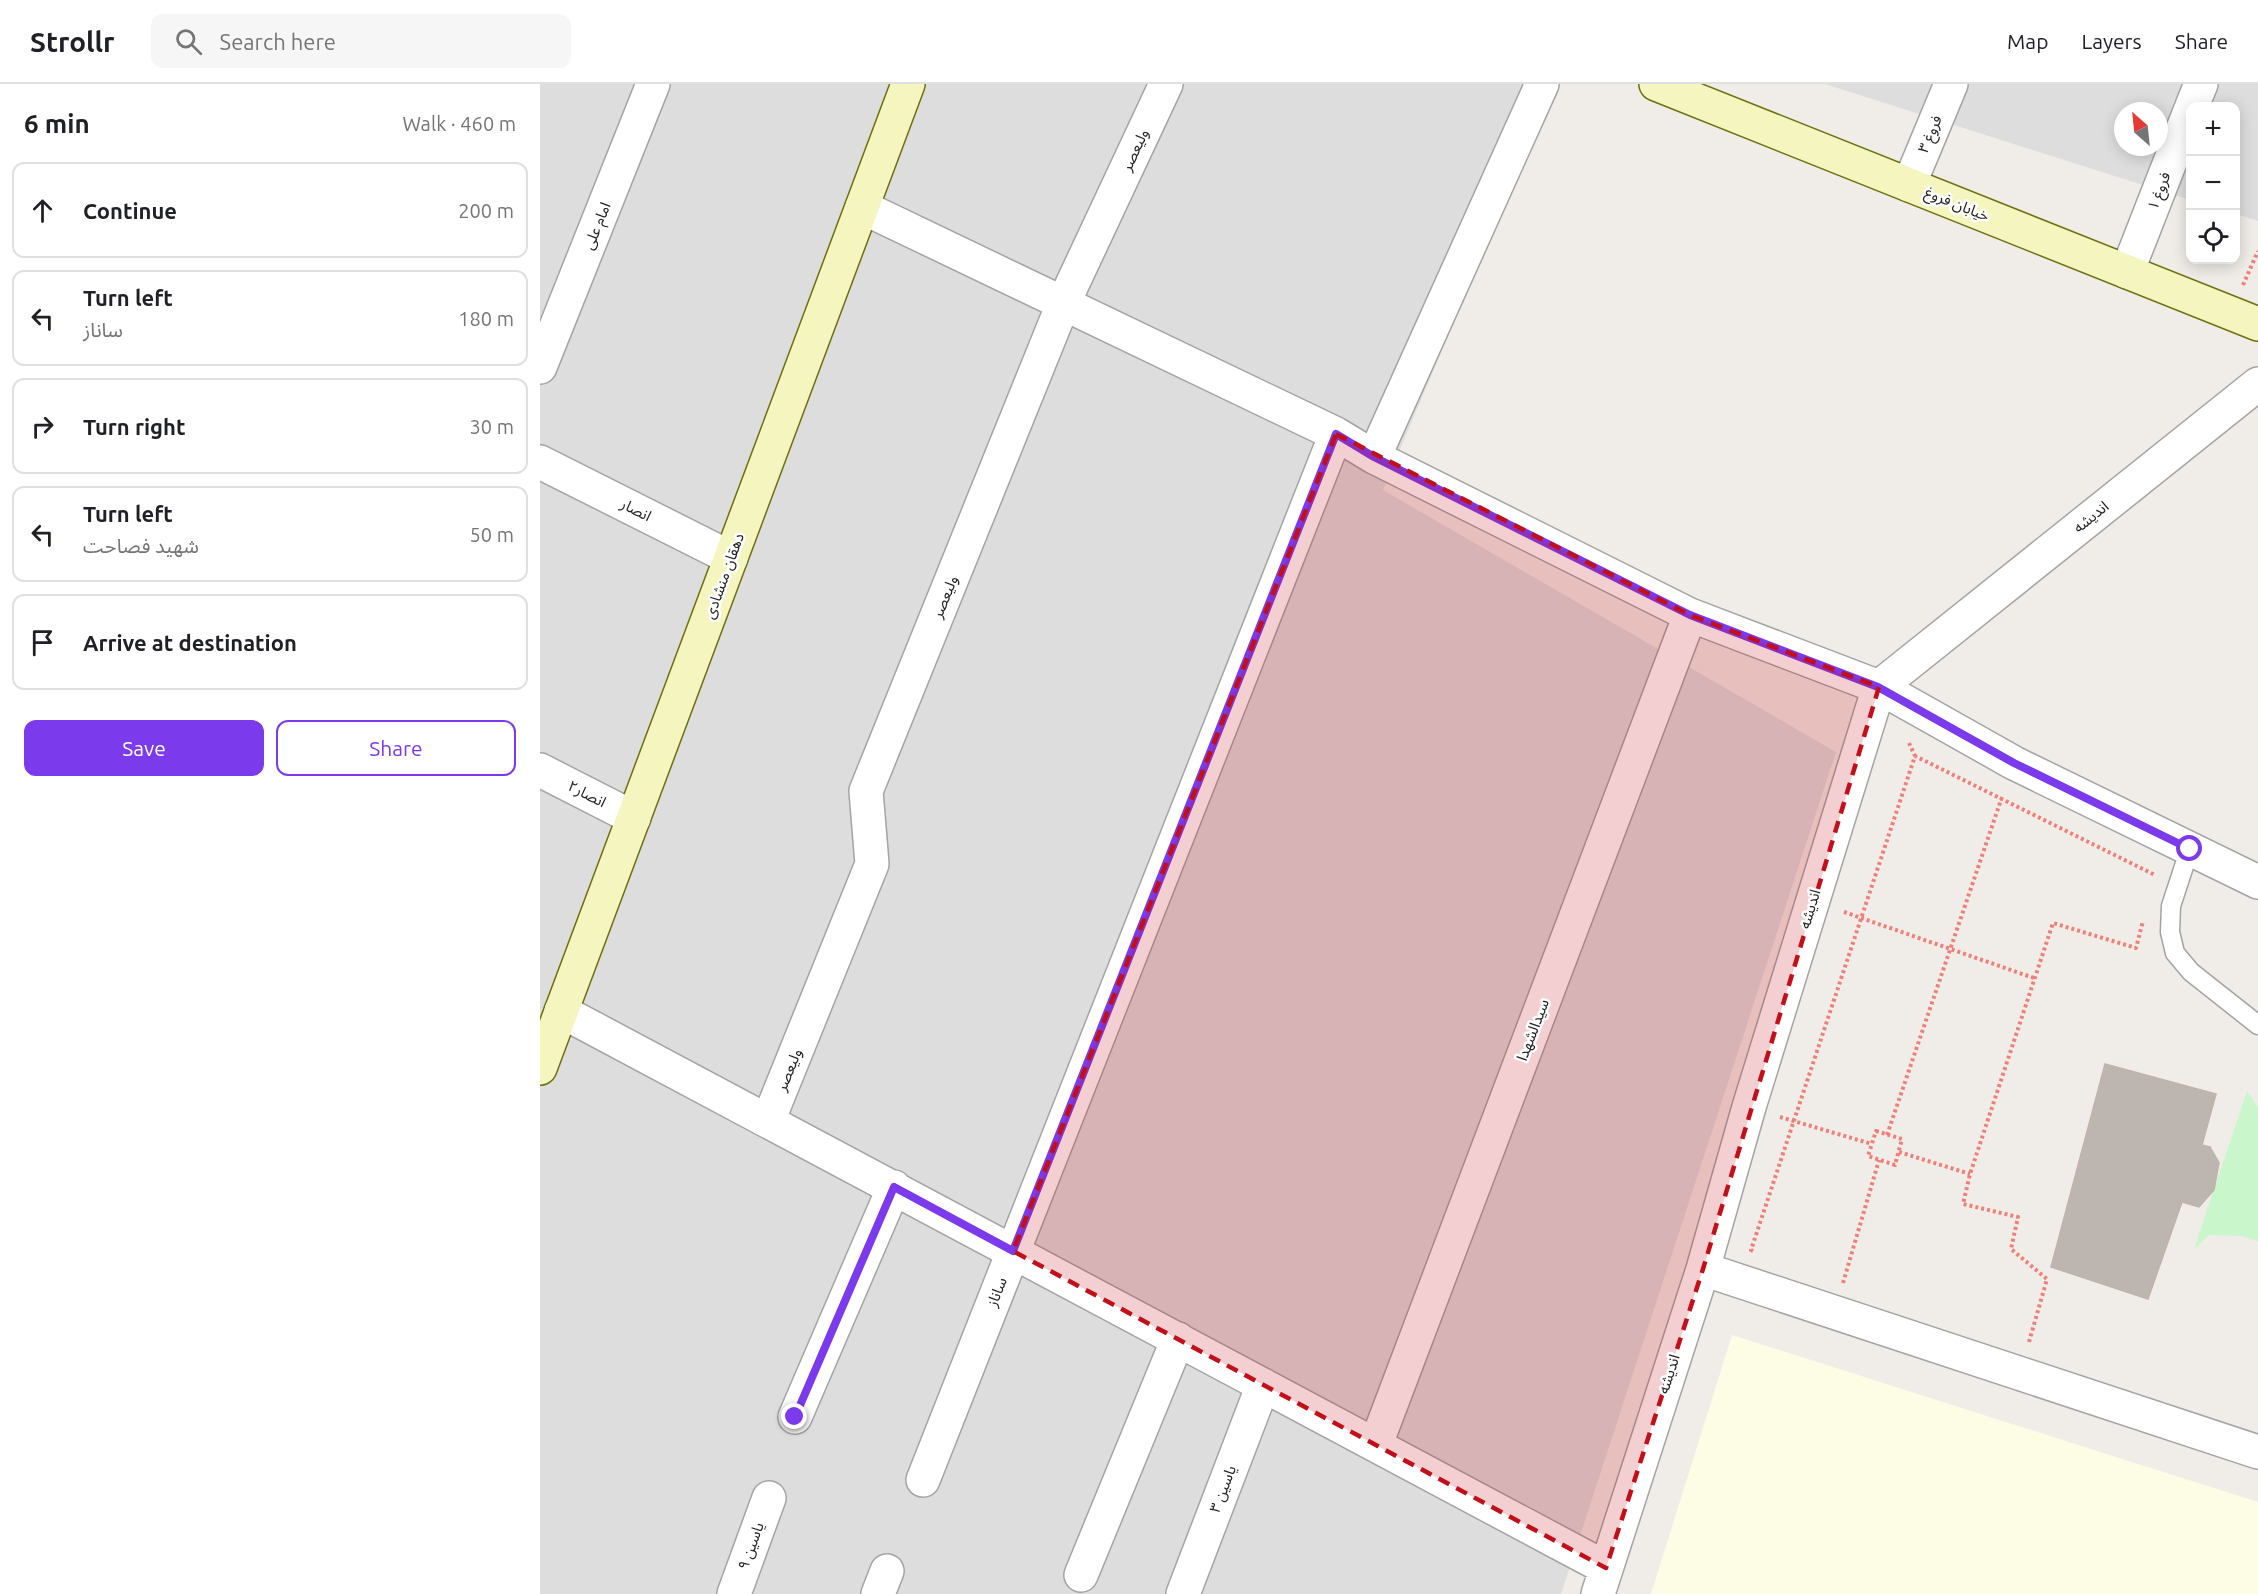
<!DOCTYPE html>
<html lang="en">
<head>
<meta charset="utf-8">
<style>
  body { margin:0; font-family:Ubuntu,"Noto Sans Arabic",sans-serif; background:#f6f6f6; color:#202124 }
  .controls { position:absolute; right:18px; top:18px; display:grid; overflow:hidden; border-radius:12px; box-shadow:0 3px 15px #0003 }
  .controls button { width:54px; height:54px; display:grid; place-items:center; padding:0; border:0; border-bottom:2px solid #e0e0e0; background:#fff; color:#202124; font:30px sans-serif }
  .compass { position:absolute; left:1574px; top:18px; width:54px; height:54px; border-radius:50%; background:#fff; box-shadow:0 3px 15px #0003; rotate:333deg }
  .stop { position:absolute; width:18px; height:18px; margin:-14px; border:4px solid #7c3aed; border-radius:50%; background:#fff }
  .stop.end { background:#7c3aed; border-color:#fff; box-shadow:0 2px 6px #0008 }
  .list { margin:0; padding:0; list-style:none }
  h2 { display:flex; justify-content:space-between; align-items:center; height:78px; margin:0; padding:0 24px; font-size:26px }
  h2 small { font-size:20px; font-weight:400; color:#757577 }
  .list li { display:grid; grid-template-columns:39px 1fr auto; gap:18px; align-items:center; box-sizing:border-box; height:96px; margin:0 12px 12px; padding:0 12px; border:2px solid #e0e0e0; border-radius:12px }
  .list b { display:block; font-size:22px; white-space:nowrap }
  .list p { margin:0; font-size:20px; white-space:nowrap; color:#757577 }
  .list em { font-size:20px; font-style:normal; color:#757577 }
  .actions { display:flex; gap:12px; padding:18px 24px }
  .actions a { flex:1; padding:14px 0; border:2px solid #7c3aed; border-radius:12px; text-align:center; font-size:21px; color:#7c3aed }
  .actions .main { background:#7c3aed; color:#fff }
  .icon { flex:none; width:33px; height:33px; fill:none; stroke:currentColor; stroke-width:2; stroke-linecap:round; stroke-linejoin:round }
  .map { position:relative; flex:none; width:1718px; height:1510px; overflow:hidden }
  header { display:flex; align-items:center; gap:36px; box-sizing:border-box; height:84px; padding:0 30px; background:#fff; border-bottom:2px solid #e0e0e0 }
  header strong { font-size:28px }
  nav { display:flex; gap:33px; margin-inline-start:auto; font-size:21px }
  .search { width:420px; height:54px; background:#f6f6f6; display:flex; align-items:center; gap:15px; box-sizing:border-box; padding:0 21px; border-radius:12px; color:#757577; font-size:22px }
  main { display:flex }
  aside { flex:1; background:#fff }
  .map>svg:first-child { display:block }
  .residential { fill:#dedddd; fill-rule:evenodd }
  .education { fill:#fdfce4 }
  .park { fill:#c9f6ca }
  .building { fill:#bdb6b0; stroke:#c1b3ab; stroke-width:1.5 }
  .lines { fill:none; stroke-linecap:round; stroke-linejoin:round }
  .lane-casing { stroke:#a4a4a4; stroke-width:21 }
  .street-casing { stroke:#a4a4a4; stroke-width:36 }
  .secondary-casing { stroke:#6c710d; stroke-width:36 }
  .path { stroke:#f07f79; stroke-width:4; stroke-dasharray:3 3; stroke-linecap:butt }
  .lane { stroke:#fff; stroke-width:18 }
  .street { stroke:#fff; stroke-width:33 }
  .secondary { stroke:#f5f5c0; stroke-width:33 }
  .route { stroke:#7c3aed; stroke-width:8 }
  .marked { fill:#c20f19; fill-opacity:0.2; stroke:#c20f19; stroke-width:4.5; stroke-dasharray:12 8; stroke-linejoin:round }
  .labels { text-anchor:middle; stroke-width:5; stroke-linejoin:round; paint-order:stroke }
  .street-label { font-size:15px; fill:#202020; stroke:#fff }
</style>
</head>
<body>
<header>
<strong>Strollr</strong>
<div class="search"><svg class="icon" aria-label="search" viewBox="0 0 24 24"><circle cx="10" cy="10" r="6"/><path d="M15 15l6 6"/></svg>Search here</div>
<nav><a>Map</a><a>Layers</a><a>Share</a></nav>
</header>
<main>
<aside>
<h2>6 min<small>Walk · 460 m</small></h2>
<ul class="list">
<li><svg class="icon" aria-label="ahead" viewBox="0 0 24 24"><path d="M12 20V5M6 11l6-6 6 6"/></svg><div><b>Continue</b></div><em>200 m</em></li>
<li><svg class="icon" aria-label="left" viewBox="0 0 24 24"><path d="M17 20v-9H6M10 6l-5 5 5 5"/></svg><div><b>Turn left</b><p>ساناز</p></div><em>180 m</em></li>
<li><svg class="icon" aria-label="right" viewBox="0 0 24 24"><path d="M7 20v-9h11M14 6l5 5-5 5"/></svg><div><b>Turn right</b></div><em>30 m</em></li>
<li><svg class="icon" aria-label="left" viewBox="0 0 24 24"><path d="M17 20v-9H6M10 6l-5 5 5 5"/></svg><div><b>Turn left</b><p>شهید فصاحت</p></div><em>50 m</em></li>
<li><svg class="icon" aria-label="arrive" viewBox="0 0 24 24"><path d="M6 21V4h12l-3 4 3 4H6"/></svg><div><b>Arrive at destination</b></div></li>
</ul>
<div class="actions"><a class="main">Save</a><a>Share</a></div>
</aside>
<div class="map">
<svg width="1718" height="1510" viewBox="0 0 1718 1510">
  <rect width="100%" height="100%" fill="#f0ede8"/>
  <path class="residential" d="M 0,0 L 1014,0 L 843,406 L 1296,668 L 1021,1510 L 0,1510 Z
    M 1285,0 L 1718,0 L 1718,137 L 1696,130 L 1696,22 L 1650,22 L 1650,116 ZM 1583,27 L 1619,27 L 1619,63 L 1583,63 Z"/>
  <path class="education" d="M 1192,1251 L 1718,1418 L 1718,1510 L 1111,1510 Z"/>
  <path class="park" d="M 1707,1007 L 1718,1023 L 1718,1157 L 1701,1152 L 1669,1151 L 1654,1165 Z"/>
  <path class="building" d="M 1565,980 L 1676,1010 L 1662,1061 L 1670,1063 L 1679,1079 L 1674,1106 L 1659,1123 L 1642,1118 L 1608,1215 L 1511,1183 Z"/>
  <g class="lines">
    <defs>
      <path id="lane" d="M 1650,764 L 1631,822 L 1630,848 L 1635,869 L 1651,888 L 1718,941"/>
      <path id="street" d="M 1652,22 L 1661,0
        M 1369,101 L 1411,0
        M 322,123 L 796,350 L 834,373 L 1150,531 L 1339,603 L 1474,679 L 1718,798
        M 1587,188 L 1650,27
        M 0,283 L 113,0
        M 834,373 L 1002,0
        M 0,378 L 191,474
        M 0,686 L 94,734
        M 21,927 L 1066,1484
        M 228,1037 L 332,780 L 326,707 L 523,220 L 626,0
        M 1163,1185 L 1718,1368
        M 255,1333 L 354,1103
        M 836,1360 L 1150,531
        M 383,1396 L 796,350
        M 541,1491 L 638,1255
        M 194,1510 L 229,1414
        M 338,1510 L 347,1487
        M 643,1510 L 723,1301
        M 1058,1510 L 1163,1185 L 1209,1023 L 1339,603 L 1718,300"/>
      <path id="secondary" d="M 1116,0 L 1718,240
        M 0,984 L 368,0"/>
    </defs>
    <use href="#lane" class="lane-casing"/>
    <use href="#street" class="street-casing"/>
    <use href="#secondary" class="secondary-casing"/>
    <path class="path" d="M 1703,201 L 1718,167
      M 1369,659 L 1375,672
      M 1304,828 L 1494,894
      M 1240,1033 L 1332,1060
      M 1336,1047 L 1362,1055 L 1355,1081 L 1328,1072 Z
      M 1347,1051 L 1462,713
      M 1359,1068 L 1430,1090
      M 1213,1167 L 1211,1166 L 1375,672 L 1615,791
      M 1303,1199 L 1339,1076
      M 1489,1258 L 1507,1195 L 1471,1165 L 1478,1133 L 1423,1120 L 1430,1090 L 1513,839 L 1596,864 L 1603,837"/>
    <use href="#lane" class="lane"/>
    <use href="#street" class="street"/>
    <use href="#secondary" class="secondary"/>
  </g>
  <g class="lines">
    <path class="route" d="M 255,1333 L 354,1103 L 473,1167 L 796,350 L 834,373 L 1150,531 L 1338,603 L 1474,679 L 1650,765"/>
  </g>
  <path class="marked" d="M 796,350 L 1150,531 L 1339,603 L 1163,1185 L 1066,1484 L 473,1167 Z"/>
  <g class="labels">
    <g class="street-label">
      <text transform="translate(1390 50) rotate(-67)" y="5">فروغ ۳</text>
      <text transform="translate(595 66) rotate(-65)" y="5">ولیعصر</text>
      <text transform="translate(1619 107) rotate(-69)" y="5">فروغ ۱</text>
      <text transform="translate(1417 120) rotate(22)" y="5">خیابان فروغ</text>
      <text transform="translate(57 142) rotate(-68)" y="5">امام علی</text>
      <text transform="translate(96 426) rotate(27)" y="5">انصار</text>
      <text transform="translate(1551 433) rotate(-39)" y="5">اندیشه</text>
      <text transform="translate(184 492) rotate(-70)" y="5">دهقان منشادی</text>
      <text transform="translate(405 513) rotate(-68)" y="5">ولیعصر</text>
      <text transform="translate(47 710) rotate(27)" y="5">انصار۲</text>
      <text transform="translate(1270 825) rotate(-73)" y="5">اندیشه</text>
      <text transform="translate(993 946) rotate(-69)" y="5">سیدالشهدا</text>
      <text transform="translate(249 986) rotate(-68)" y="5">ولیعصر</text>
      <text transform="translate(457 1208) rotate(-68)" y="5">ساناز</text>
      <text transform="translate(1129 1290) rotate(-72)" y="5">اندیشه</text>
      <text transform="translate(683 1405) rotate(-69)" y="5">یاسین ۳</text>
      <text transform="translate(211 1462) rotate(-70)" y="5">یاسین ۹</text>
    </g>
  </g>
</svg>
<div class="controls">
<button>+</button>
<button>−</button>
<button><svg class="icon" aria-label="locate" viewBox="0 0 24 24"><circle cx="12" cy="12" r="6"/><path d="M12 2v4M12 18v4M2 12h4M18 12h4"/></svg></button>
</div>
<svg class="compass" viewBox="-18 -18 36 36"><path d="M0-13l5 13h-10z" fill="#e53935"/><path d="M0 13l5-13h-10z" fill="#757577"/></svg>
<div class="stop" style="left:1650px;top:765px"></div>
<div class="stop end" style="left:255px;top:1333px"></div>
</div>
</main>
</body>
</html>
